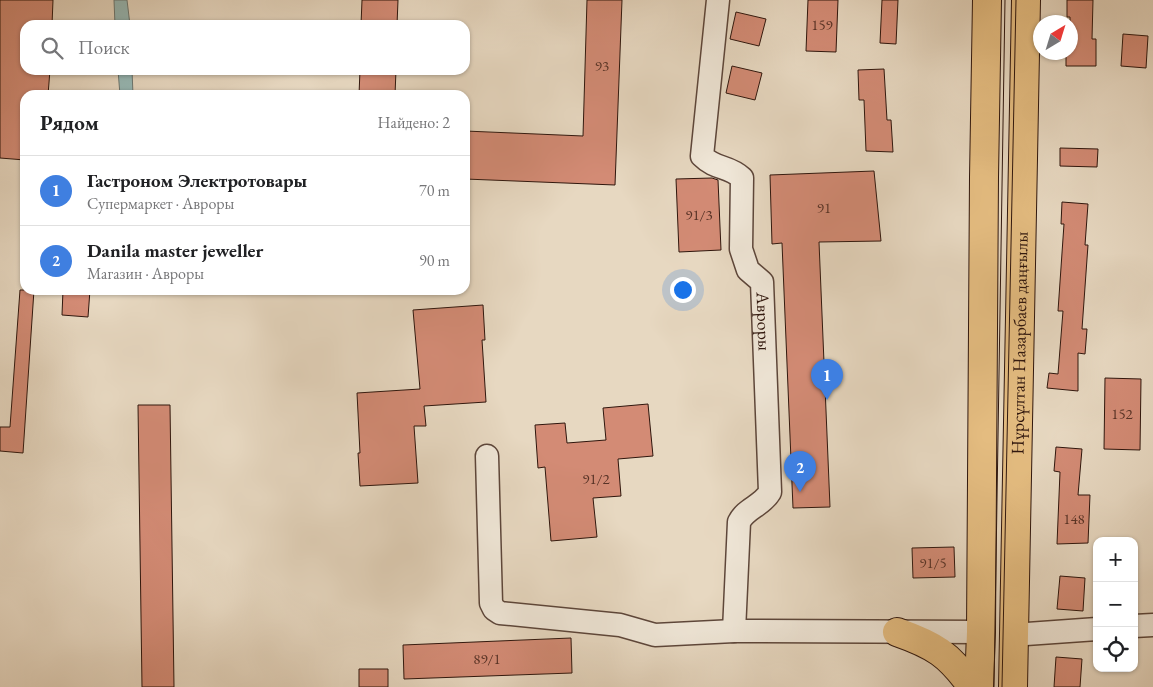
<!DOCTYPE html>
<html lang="ru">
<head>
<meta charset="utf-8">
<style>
  body { margin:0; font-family:"EB Garamond",serif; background:#f2f2f2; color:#202124 }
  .controls { position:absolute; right:15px; bottom:15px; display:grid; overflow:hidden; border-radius:10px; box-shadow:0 1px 4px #0004 }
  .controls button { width:45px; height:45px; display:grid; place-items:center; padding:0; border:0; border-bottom:1px solid #e0e0e0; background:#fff; color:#202124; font:25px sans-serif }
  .compass { position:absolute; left:1033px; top:15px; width:45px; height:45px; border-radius:50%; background:#fff; box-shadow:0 1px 4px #0004; rotate:38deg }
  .you { position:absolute; left:682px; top:289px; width:18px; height:18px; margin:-12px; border:4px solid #fff; border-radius:50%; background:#1a73e8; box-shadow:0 0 0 8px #1a73e833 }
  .badge { display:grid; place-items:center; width:32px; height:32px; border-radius:50%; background:#8f2418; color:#fff; font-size:16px; font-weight:700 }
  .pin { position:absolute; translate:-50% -41px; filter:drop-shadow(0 1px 2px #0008) }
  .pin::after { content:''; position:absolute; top:26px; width:18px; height:15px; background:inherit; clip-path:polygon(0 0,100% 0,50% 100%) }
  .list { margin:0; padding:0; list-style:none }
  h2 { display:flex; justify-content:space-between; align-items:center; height:65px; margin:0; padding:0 20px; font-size:21px }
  h2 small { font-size:16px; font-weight:400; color:#757577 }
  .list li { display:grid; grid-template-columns:32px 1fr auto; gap:15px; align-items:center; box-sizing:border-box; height:70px; padding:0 20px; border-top:1px solid #e0e0e0 }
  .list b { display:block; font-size:19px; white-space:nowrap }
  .list p { margin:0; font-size:16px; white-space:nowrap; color:#757577 }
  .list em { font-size:16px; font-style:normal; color:#757577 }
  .icon { flex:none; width:28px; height:28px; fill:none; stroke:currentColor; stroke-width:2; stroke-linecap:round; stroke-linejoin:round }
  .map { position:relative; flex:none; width:1153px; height:687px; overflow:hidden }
  .search { position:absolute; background:#fff; box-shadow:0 1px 4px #0004; left:20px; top:20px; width:450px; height:55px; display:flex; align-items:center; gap:12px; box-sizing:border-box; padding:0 18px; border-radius:15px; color:#757577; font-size:19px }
  .panel { position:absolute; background:#fff; box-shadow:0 1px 4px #0004; left:20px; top:90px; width:450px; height:205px; border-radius:15px }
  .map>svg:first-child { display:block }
  .water { fill:#97b9b6; stroke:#6d7872 }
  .building { fill:#d38b75; stroke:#2f160d }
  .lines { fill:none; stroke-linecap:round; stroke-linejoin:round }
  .minor-casing { stroke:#5d463a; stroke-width:25 }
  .major-casing { stroke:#2f160d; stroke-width:30 }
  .minor { stroke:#efe6d7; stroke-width:22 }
  .major { stroke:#e4bc80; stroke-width:28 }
  .tram { stroke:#2f160d; stroke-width:1 }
  .labels { text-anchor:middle; stroke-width:4.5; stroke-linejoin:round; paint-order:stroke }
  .number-label { font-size:15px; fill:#583327 }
  .street-label { font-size:18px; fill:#2f160d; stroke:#efe6d7 }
</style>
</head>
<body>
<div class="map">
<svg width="1153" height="687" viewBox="0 0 1153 687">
  <rect width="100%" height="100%" fill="#e7d8c1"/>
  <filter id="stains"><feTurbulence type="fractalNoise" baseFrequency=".004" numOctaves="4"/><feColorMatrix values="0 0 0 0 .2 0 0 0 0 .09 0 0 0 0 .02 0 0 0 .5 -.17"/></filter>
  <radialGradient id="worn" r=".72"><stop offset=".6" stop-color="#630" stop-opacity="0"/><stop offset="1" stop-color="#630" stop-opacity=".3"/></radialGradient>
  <path class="water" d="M 114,0 L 127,0 L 130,25 L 115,25 Z
    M 118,70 L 132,70 L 133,95 L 120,95 Z"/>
  <path class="building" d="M 0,0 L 53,0 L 52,25 L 25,25 L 25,70 L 50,70 L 48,95 L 25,95 L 25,160 L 0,158 Z
    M 362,0 L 398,0 L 397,25 L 361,25 Z
    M 587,0 L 622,0 L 615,185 L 465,179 L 465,131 L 583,136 Z
    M 808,0 L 838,0 L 836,52 L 806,51 Z
    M 882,0 L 898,0 L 896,44 L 880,43 Z
    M 1067,0 L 1093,0 L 1092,39 L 1096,39 L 1096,66 L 1066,66 L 1066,52 L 1070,52 L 1070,17 L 1067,17 Z
    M 736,12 L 766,19 L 759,46 L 730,39 Z
    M 1123,34 L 1148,36 L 1146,68 L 1121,66 Z
    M 732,66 L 762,73 L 755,100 L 726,93 Z
    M 884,69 L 887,120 L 891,120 L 893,152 L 866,151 L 864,100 L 859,100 L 858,70 Z
    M 360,70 L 396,70 L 395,95 L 359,95 Z
    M 1060,148 L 1098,149 L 1097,167 L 1060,166 Z
    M 874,171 L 881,241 L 819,242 L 830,507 L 793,508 L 782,243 L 772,244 L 770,175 Z
    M 712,178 L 718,180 L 721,250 L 679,252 L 676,179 Z
    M 1062,202 L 1088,204 L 1085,245 L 1088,245 L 1082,329 L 1087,329 L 1085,354 L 1078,353 L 1078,391 L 1047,388 L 1049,373 L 1058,374 L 1063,311 L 1058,311 L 1064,224 L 1061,224 Z
    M 20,290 L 34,290 L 23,453 L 0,451 L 0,427 L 10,427 Z
    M 63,290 L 90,290 L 88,317 L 62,315 Z
    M 483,305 L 485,340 L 482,340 L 486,402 L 424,406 L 426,426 L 414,426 L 418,483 L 360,486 L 358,453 L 360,453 L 357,393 L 420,389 L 413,310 Z
    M 1105,378 L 1141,379 L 1140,450 L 1104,449 Z
    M 648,404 L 653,456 L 618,459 L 621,496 L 593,498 L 597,537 L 551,541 L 545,467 L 538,468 L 535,425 L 565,423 L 567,443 L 606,440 L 603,408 Z
    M 138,405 L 170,405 L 174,687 L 142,687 Z
    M 1056,447 L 1082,449 L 1078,495 L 1090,495 L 1088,543 L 1057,544 L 1060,472 L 1054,471 Z
    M 954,547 L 955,577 L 913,578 L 912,548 Z
    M 1060,576 L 1085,578 L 1083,611 L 1057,609 Z
    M 571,638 L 572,673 L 404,679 L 403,645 Z
    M 1056,657 L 1082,659 L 1080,687 L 1054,687 Z
    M 359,669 L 388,669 L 388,687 L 359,687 Z"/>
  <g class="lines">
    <defs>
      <g id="minor">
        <path id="s1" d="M 718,0 L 702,156 C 716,170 728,165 742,178 L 741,249 L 748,270 L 762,282 L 770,492 C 762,506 746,508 739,522 L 734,631"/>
        <path d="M 487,456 L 491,603 L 494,609 L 500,613 L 620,625 L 655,635 L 734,631 L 981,632"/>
        <path d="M 1134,626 L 1153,625"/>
        <path d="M 1013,635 L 1097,629"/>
      </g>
      <g id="major">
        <path d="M 897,632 C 934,645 949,654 972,687"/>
        <path d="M 979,687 L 981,632 L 984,177 L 987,0"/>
        <path id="s2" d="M 1013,687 L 1026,0"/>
      </g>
    </defs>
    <use href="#minor" class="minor-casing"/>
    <use href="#major" class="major-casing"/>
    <use href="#minor" class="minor"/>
    <use href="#major" class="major"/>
    <path class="tram" d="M 994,687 L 1005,0
      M 1002,687 L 1016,0"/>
  </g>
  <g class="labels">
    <g class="number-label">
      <text x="822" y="30">159</text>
      <text x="602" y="71">93</text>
      <text x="824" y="213">91</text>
      <text x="699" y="220">91/3</text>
      <text x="1122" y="419">152</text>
      <text x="596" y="484">91/2</text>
      <text x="1074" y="524">148</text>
      <text x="933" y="568">91/5</text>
      <text x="487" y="664">89/1</text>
    </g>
    <g class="street-label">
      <text dy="6" stroke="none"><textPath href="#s1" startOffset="354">Авроры</textPath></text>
      <text dy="6" stroke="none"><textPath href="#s2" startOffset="344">Нұрсұлтан Назарбаев даңғылы</textPath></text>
    </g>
  </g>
  <rect width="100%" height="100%" filter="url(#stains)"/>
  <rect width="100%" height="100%" fill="url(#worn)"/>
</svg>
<div class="controls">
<button>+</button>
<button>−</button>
<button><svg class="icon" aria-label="locate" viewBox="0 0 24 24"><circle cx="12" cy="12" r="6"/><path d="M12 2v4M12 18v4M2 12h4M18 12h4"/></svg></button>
</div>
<svg class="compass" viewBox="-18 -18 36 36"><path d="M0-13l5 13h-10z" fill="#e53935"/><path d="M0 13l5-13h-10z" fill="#757577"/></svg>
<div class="you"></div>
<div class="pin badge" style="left:827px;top:400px;background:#3f7fe0">1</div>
<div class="pin badge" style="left:800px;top:492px;background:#3f7fe0">2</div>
<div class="search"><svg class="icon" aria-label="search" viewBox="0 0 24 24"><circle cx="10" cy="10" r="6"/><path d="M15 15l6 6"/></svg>Поиск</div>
<section class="panel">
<h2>Рядом<small>Найдено: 2</small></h2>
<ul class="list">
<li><span class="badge" style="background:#3f7fe0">1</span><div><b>Гастроном Электротовары</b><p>Супермаркет · Авроры</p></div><em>70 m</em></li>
<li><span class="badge" style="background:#3f7fe0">2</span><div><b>Danila master jeweller</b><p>Магазин · Авроры</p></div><em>90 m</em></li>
</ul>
</section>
</div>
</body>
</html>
